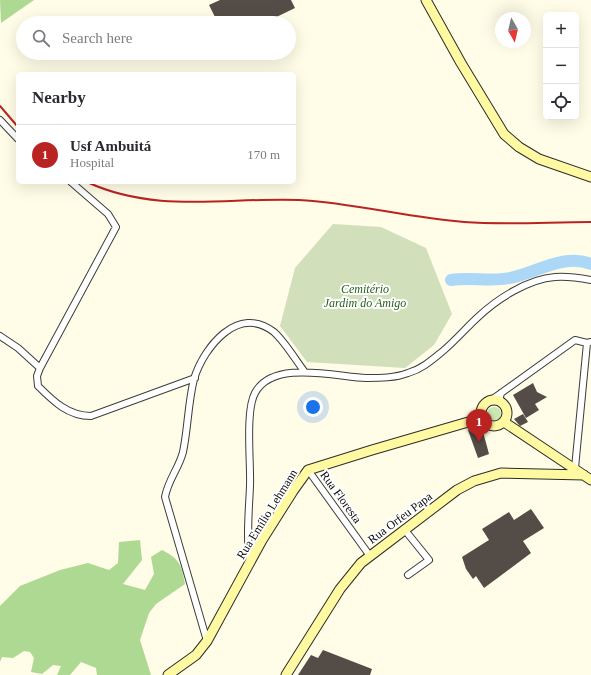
<!DOCTYPE html>
<html lang="en">
<head>
<meta charset="utf-8">
<style>
  body { margin:0; font-family:"Times New Roman",serif; background:#f7f7f7; color:#2b2b33 }
  .controls { position:absolute; right:12px; top:12px; display:grid; overflow:hidden; border-radius:6px; box-shadow:0 4px 16px #0002 }
  .controls button { width:36px; height:36px; display:grid; place-items:center; padding:0; border:0; border-bottom:1px solid #e1e1e2; background:#fff; color:#2b2b33; font:20px sans-serif }
  .compass { position:absolute; left:495px; top:12px; width:36px; height:36px; border-radius:50%; background:#fff; box-shadow:0 4px 16px #0002; rotate:172deg }
  .you { position:absolute; left:313px; top:407px; width:14px; height:14px; margin:-10px; border:3px solid #fff; border-radius:50%; background:#1a73e8; box-shadow:0 0 0 6px #1a73e833 }
  .badge { display:grid; place-items:center; width:26px; height:26px; border-radius:50%; background:#b92423; color:#fff; font-size:13px; font-weight:700 }
  .pin { position:absolute; translate:-50% -33px; filter:drop-shadow(0 1px 2px #0008) }
  .pin::after { content:''; position:absolute; top:21px; width:14px; height:12px; background:inherit; clip-path:polygon(0 0,100% 0,50% 100%) }
  .list { margin:0; padding:0; list-style:none }
  h2 { display:flex; justify-content:space-between; align-items:center; height:52px; margin:0; padding:0 16px; font-size:17px }
  h2 small { font-size:13px; font-weight:400; color:#7c7c81 }
  .list li { display:grid; grid-template-columns:26px 1fr auto; gap:12px; align-items:center; box-sizing:border-box; height:60px; padding:0 16px; border-top:1px solid #e1e1e2 }
  .list b { display:block; font-size:15px; white-space:nowrap }
  .list p { margin:0; font-size:13px; white-space:nowrap; color:#7c7c81 }
  .list em { font-size:13px; font-style:normal; color:#7c7c81 }
  .icon { flex:none; width:22px; height:22px; fill:none; stroke:currentColor; stroke-width:2; stroke-linecap:round; stroke-linejoin:round }
  .map { position:relative; flex:none; width:591px; height:675px; overflow:hidden }
  .search { position:absolute; background:#fff; box-shadow:0 4px 16px #0002; left:16px; top:16px; width:280px; height:44px; display:flex; align-items:center; gap:10px; box-sizing:border-box; padding:0 14px; border-radius:22px; color:#7c7c81; font-size:15px }
  .panel { position:absolute; background:#fff; box-shadow:0 4px 16px #0002; left:16px; top:72px; width:280px; height:112px; border-radius:6px }
  .map>svg:first-child { display:block }
  .green { fill:#cbe8b2 }
  .forest { fill:#aed992 }
  .cemetery { fill:#d1dfbb }
  .lines { fill:none; stroke-linecap:round; stroke-linejoin:round }
  .river { stroke:#acd7f6; stroke-width:12 }
  .building { fill:#534c47 }
  .street-casing { stroke:#3d3d3d; stroke-width:8 }
  .secondary-casing { stroke:#2c2c2c; stroke-width:11 }
  .street { stroke:#fff; stroke-width:6 }
  .secondary { stroke:#fffaa2; stroke-width:9 }
  .rail { stroke:#b92423; stroke-width:2 }
  .labels { text-anchor:middle; stroke-width:4; stroke-linejoin:round; paint-order:stroke }
  .park-label { font-size:12px; font-style:italic; fill:#26611c; stroke:#fff }
  .street-label { font-size:12px; fill:#0a0a0a; stroke:#fff }
</style>
</head>
<body>
<div class="map">
<svg width="591" height="675" viewBox="0 0 591 675">
  <rect width="100%" height="100%" fill="#fffce7"/>
  <path class="green" d="M487 414a7 7 0 1 1 14 0a7 7 0 1 1-14 0Z"/>
  <path class="forest" d="M 0,0 L 34,0 L 1,23 Z
    M 140,540 L 142,560 L 123,584 L 145,590 L 154,574 L 151,557 L 162,550 C 180,559 182,566 185,584 L 156,604 L 149,613 L 140,640 L 151,675 L 97,675 L 96,668 L 81,662 L 70,675 L 57,675 L 61,666 L 53,665 L 42,674 L 31,672 L 34,658 L 30,652 L 24,651 L 13,658 L 2,657 L 0,662 L 0,606 L 20,586 L 60,570 L 88,563 L 109,570 L 118,563 L 119,542 Z"/>
  <path class="cemetery" d="M 333,224 L 381,227 L 426,248 L 452,314 L 434,345 L 405,368 L 307,362 L 280,326 L 295,268 Z"/>
  <g class="lines">
    <path class="river" d="M 451,280 C 471,277 491,282 510,278 C 536,273 564,253 591,264"/>
  </g>
  <path class="building" d="M 220,0 L 291,0 L 295,8 L 264,23 L 218,23 L 209,5 Z
    M 533,383 L 537,392 L 547,397 L 535,404 L 539,410 L 526,418 L 513,395 Z
    M 523,414 L 528,422 L 520,426 L 514,419 Z
    M 477,427 L 482,428 L 489,454 L 478,458 L 468,430 Z
    M 531,509 L 544,528 L 523,541 L 531,553 L 484,588 L 476,576 L 473,579 L 466,569 L 462,557 L 489,540 L 482,529 L 509,512 L 514,520 Z
    M 323,650 L 372,669 L 370,675 L 298,675 L 311,655 L 318,658 Z"/>
  <g class="lines">
    <defs>
      <path id="street" d="M 0,120 L 18,139
        M 71,182 L 108,214 L 116,227 L 40,368 L 37,376 L 38,386 C 53,401 68,416 91,416 L 195,378
        M 0,336 L 18,348 L 40,368
        M 490,401 L 575,340 L 587,343 L 591,342
        M 499,401 L 501,393
        M 575,468 L 587,343
        M 308,470 L 370,556
        M 404,529 L 429,560 L 408,575
        M 250,562 C 246,537 249,511 250,486 C 251,464 245,411 255,393 C 273,359 337,377 366,378 C 380,378 395,378 408,373 C 422,369 432,360 443,351 C 456,340 466,328 478,317 C 497,299 528,279 555,277 C 566,276 580,278 591,280
        M 207,641 L 165,497 C 168,480 179,468 183,452 C 188,428 188,403 194,379 C 204,347 238,304 274,332 C 285,342 295,359 304,371"/>
      <path id="secondary" d="M 426,0 L 461,63 L 504,134 L 519,147 L 539,159 L 591,177
        M481 413a13 13 0 1 1 26 0a13 13 0 1 1-26 0Z
        M 504,422 L 591,480
        M 168,675 L 196,655 L 207,641 L 262,540 L 293,491 L 308,470 L 372,450 L 482,418
        M 286,675 L 340,589 L 361,563 L 457,490 L 474,481 L 501,473 L 584,475"/>
    </defs>
    <use href="#street" class="street-casing"/>
    <use href="#secondary" class="secondary-casing"/>
    <use href="#street" class="street"/>
    <use href="#secondary" class="secondary"/>
    <path class="rail" d="M 0,106 L 18,127
      M 87,182 C 156,214 227,197 299,200 C 355,203 409,218 464,222 C 506,225 549,222 591,222"/>
  </g>
  <g class="labels">
    <g class="park-label">
      <text x="365" y="293">Cemitério<tspan x="365" dy="14">Jardim do Amigo</tspan></text>
    </g>
    <g class="street-label">
      <text transform="translate(341 497) rotate(54)" y="4">Rua Floresta</text>
      <text transform="translate(267 514) rotate(-58)" y="4">Rua Emílio Lehmann</text>
      <text transform="translate(400 518) rotate(-37)" y="4">Rua Orfeu Papa</text>
    </g>
  </g>
</svg>
<div class="controls">
<button>+</button>
<button>−</button>
<button><svg class="icon" aria-label="locate" viewBox="0 0 24 24"><circle cx="12" cy="12" r="6"/><path d="M12 2v4M12 18v4M2 12h4M18 12h4"/></svg></button>
</div>
<svg class="compass" viewBox="-18 -18 36 36"><path d="M0-13l5 13h-10z" fill="#e53935"/><path d="M0 13l5-13h-10z" fill="#7c7c81"/></svg>
<div class="you"></div>
<div class="pin badge" style="left:479px;top:442px">1</div>
<div class="search"><svg class="icon" aria-label="search" viewBox="0 0 24 24"><circle cx="10" cy="10" r="6"/><path d="M15 15l6 6"/></svg>Search here</div>
<section class="panel">
<h2>Nearby<small></small></h2>
<ul class="list">
<li><span class="badge">1</span><div><b>Usf Ambuitá</b><p>Hospital</p></div><em>170 m</em></li>
</ul>
</section>
</div>
</body>
</html>
